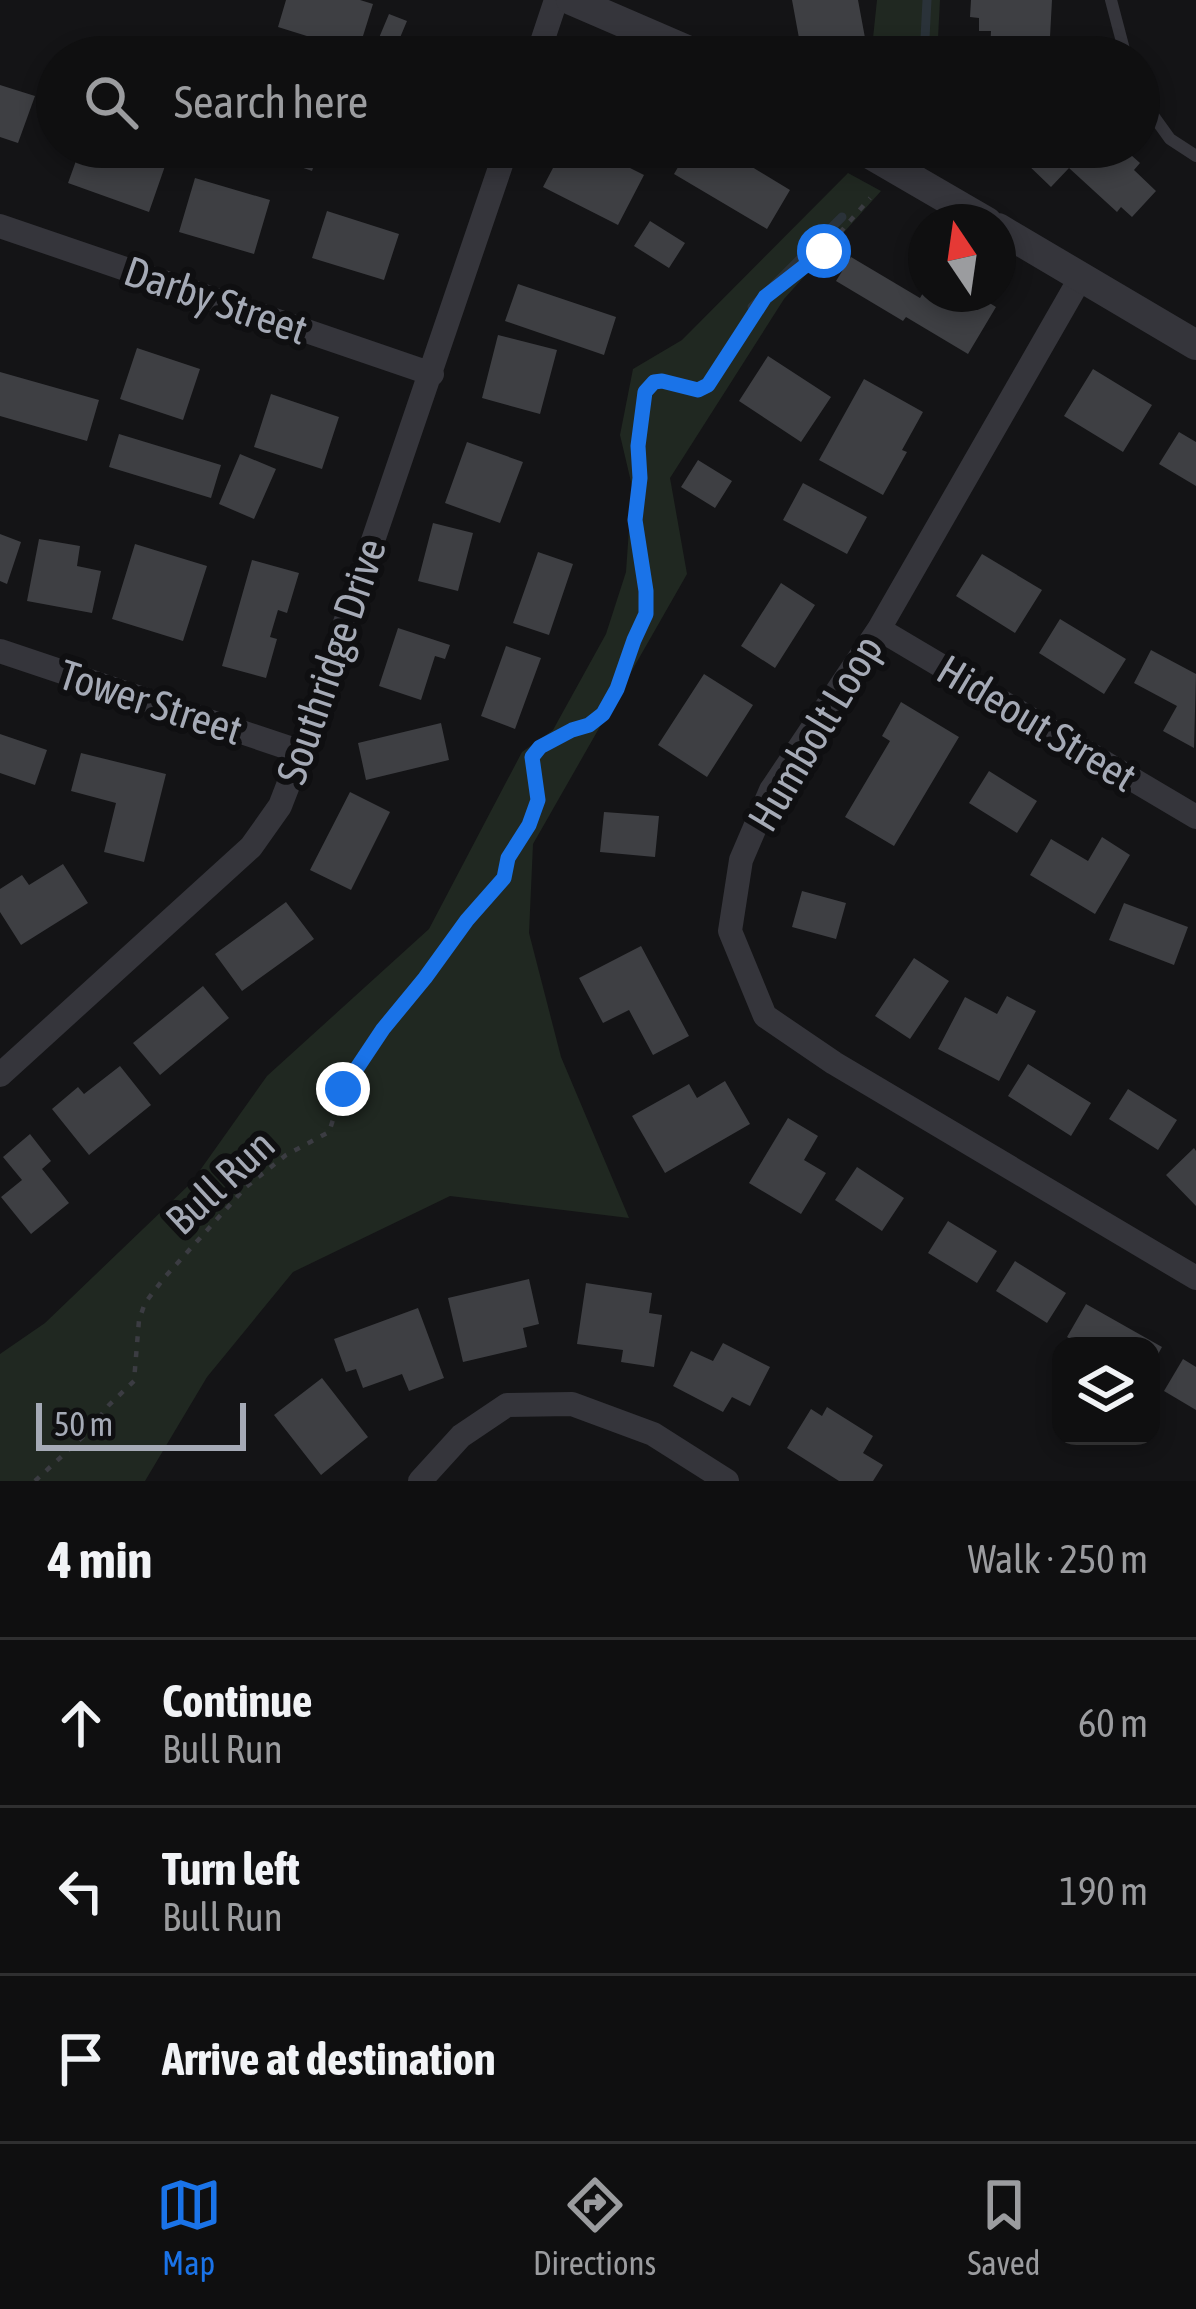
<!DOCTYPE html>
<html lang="en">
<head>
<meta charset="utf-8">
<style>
  body { margin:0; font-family:"Asap Condensed",sans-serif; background:#1d1d1e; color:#f1f3f6 }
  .controls { position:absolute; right:36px; bottom:36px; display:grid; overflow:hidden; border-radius:24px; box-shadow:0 6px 18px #0003 }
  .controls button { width:108px; height:108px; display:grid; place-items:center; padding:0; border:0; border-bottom:3px solid #2f2f30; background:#0f0f10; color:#f1f3f6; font:60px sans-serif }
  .compass { position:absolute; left:908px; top:204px; width:108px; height:108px; border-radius:50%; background:#0f0f10; box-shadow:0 6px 18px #0003; rotate:347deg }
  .scale { position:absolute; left:36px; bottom:30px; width:210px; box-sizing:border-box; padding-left:12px; border:6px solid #a5aab6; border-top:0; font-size:33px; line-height:42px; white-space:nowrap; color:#a5aab6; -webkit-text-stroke:9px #0f0f11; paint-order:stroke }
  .stop { position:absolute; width:36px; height:36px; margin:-27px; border:9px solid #1a73e8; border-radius:50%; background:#fff }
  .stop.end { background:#1a73e8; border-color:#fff; box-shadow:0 3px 12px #0008 }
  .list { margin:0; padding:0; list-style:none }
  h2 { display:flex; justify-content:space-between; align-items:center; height:156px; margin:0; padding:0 48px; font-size:51px }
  h2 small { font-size:39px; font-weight:400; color:#9b9c9f }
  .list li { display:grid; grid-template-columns:78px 1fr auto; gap:36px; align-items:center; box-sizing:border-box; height:168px; padding:0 48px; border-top:3px solid #2f2f30 }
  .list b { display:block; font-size:45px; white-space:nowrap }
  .list p { margin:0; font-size:39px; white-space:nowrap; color:#9b9c9f }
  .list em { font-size:39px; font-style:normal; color:#9b9c9f }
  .icon { flex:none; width:66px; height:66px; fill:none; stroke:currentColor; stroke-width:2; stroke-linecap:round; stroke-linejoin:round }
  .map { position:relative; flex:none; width:1196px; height:1481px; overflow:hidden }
  .search { position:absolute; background:#0f0f10; box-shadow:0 6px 18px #0003; left:36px; right:36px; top:36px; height:132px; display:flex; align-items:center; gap:30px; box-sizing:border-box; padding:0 42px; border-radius:66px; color:#9b9c9f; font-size:45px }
  .sheet { height:660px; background:#0f0f10 }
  nav { display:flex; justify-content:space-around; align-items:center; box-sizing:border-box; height:168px; border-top:3px solid #2f2f30; background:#0f0f10; font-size:33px; color:#9b9c9f }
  nav a { display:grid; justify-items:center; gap:6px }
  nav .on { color:#1a73e8 }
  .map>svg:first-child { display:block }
  .green { fill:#202821 }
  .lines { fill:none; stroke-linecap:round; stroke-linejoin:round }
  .stream { stroke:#2a3239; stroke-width:9 }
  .building { fill:#3e3f43 }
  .path { stroke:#3b3c42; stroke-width:4.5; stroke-dasharray:6 9; stroke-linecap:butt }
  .service { stroke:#35353b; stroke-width:12 }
  .minor { stroke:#35353b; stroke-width:24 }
  .tertiary { stroke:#35353b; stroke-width:30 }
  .route { stroke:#1a73e8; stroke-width:15 }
  .labels { text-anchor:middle; stroke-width:12; stroke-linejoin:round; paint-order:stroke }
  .street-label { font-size:42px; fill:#a5aab6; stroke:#0f0f11 }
</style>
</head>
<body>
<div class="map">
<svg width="1196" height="1481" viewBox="0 0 1196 1481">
  <rect width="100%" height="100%" fill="#141416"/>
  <path class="green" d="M 877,0 L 940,0 L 937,57 L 871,57 Z
    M 848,173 L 881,191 L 784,299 L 670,478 L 687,574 L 533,844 L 529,933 L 561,1057 L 629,1218 L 450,1196 L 293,1272 L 207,1377 L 145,1481 L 0,1481 L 0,1354 L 45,1323 L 191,1183 L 267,1076 L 429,929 L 522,752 L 553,730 L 606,634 L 626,572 L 632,486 L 620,435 L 633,369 L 682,340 Z"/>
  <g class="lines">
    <path class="stream" d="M 924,57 L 927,0
      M 752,307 L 842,217"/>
  </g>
  <path class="building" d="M 286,0 L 360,0 L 373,4 L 358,52 L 278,27 Z
    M 792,0 L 858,0 L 868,54 L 822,57 L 820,45 L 801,49 Z
    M 971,0 L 1052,0 L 1050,37 L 1041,36 L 1040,56 L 1011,55 L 1011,50 L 990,49 L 991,31 L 979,31 L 979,18 L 970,17 Z
    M 389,14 L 407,21 L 394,52 L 376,45 Z
    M 0,85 L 35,96 L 18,143 L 0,137 Z
    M 81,147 L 111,147 L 165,166 L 149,212 L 68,183 Z
    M 260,147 L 320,147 L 312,171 L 258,152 Z
    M 564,147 L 588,147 L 644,175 L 618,225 L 543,187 Z
    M 631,147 L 670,147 L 657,168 L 629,150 Z
    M 690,147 L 719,147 L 790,190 L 767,229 L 674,174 Z
    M 1027,147 L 1122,147 L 1140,163 L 1134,170 L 1156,191 L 1132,217 L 1121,207 L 1117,212 L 1069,168 L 1051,187 L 1025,162 L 1033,153 Z
    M 195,178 L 270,200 L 254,254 L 179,232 Z
    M 327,211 L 399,234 L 384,280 L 312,258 Z
    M 650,221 L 685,243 L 669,268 L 634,246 Z
    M 851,257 L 920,298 L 926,288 L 926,294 L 975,294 L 996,307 L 968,354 L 906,317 L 903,321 L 836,281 Z
    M 518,284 L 616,317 L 604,355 L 505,321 Z
    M 498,335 L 557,350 L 540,414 L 482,398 Z
    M 137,348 L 200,369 L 183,420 L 120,399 Z
    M 768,356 L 831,397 L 801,442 L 739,401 Z
    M 1093,369 L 1152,405 L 1123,452 L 1064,416 Z
    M 0,372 L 99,400 L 87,441 L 0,416 Z
    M 864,379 L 923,412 L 902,450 L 907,452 L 883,495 L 819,460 Z
    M 271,394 L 339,417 L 322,469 L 254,447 Z
    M 1179,432 L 1196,442 L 1196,486 L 1159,464 Z
    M 119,434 L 221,465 L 211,498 L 109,467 Z
    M 467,442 L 523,462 L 500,523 L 445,503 Z
    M 240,454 L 276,469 L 254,519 L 219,504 Z
    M 698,460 L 732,481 L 715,508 L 681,487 Z
    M 803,483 L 867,517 L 847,554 L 783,520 Z
    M 433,523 L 473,533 L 458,591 L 418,581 Z
    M 0,534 L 21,542 L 7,584 L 0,581 Z
    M 39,539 L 80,546 L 77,566 L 101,571 L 92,613 L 27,601 Z
    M 135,544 L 207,566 L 183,641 L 112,619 Z
    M 538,552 L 573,564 L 549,635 L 513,623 Z
    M 982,554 L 1042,590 L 1015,633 L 956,596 Z
    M 252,560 L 299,573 L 287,613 L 278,610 L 270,637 L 277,639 L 266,678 L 222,666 Z
    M 781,583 L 815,605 L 775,668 L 741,646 Z
    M 1060,619 L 1126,659 L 1104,694 L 1039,653 Z
    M 398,628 L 450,645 L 445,659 L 435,656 L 421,700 L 379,686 Z
    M 506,646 L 541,658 L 515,729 L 481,716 Z
    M 1151,650 L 1196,674 L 1194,748 L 1163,731 L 1177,706 L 1134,683 Z
    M 704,674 L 753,705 L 707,777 L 658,745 Z
    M 901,702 L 959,737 L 894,846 L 845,817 L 890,741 L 882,736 Z
    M 441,723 L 449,760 L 366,780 L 358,743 Z
    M 0,734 L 47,750 L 35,785 L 0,773 Z
    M 81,753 L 166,774 L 144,862 L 104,852 L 116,803 L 71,791 Z
    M 989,771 L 1037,801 L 1017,833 L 969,803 Z
    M 350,792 L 390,812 L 351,890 L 310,870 Z
    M 604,812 L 659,816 L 655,857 L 600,852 Z
    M 1102,837 L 1130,855 L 1095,914 L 1030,875 L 1051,839 L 1088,861 Z
    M 63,864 L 88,903 L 21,945 L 0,912 L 0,889 L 22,875 L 29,885 Z
    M 802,891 L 846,903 L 836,939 L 792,927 Z
    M 286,902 L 314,939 L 242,991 L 215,954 Z
    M 1124,903 L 1188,927 L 1174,965 L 1109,940 Z
    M 641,946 L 689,1036 L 653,1055 L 629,1010 L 603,1023 L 579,978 Z
    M 914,958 L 949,981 L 910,1039 L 875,1016 Z
    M 203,986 L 229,1018 L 160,1075 L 133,1043 Z
    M 1007,996 L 1036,1011 L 999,1081 L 938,1049 L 965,997 L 997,1014 Z
    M 1028,1064 L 1091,1103 L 1071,1136 L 1008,1096 Z
    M 120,1066 L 151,1105 L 89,1155 L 52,1109 L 78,1087 L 84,1094 Z
    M 725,1081 L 750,1124 L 665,1173 L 632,1116 L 689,1084 L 697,1098 Z
    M 1128,1089 L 1177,1120 L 1158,1150 L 1109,1119 Z
    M 788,1118 L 818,1136 L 804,1160 L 826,1173 L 801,1214 L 749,1183 Z
    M 30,1134 L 51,1161 L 42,1169 L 69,1203 L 31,1234 L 1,1197 L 22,1180 L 3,1157 Z
    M 1194,1148 L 1196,1151 L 1196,1206 L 1166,1175 Z
    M 857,1167 L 904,1198 L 882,1231 L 835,1200 Z
    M 948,1221 L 997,1251 L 977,1283 L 928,1253 Z
    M 1015,1261 L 1066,1293 L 1047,1323 L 996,1291 Z
    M 529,1279 L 539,1324 L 523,1328 L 527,1347 L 463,1362 L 448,1298 Z
    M 586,1283 L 652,1293 L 649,1313 L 662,1315 L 654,1367 L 621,1362 L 623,1350 L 577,1344 Z
    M 1086,1304 L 1162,1347 L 1151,1367 L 1151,1346 L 1083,1346 L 1067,1337 Z
    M 418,1308 L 444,1378 L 409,1391 L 402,1374 L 363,1388 L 356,1369 L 346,1372 L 334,1339 Z
    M 723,1343 L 770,1367 L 750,1406 L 732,1397 L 723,1412 L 673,1386 L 691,1351 L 713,1361 Z
    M 1183,1359 L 1196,1367 L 1196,1410 L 1164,1391 Z
    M 322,1378 L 368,1437 L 321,1475 L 274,1415 Z
    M 827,1407 L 873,1436 L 863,1453 L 883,1465 L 873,1481 L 839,1481 L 787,1448 L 811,1409 L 822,1416 Z"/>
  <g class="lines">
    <path class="path" d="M 35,1481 L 89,1431 L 109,1405 L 134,1381 L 139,1320 L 145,1303 L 164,1278 L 246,1187 L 286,1155 L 329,1132 L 343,1089 L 383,1029 L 425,978 L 467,920 L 504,878 L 509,858 L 529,825 L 538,800 L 532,757 L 540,747 L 572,730 L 589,725 L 603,714 L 617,689 L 645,614 L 646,591 L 635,520 L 641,478 L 638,446 L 645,392 L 654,383 L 661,381 L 697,390 L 708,385 L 765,297 L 812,257 L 824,251 L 870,198"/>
    <path class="service" d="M 1111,0 L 1126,57
      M 1139,96 L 1170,139 L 1196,156"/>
    <path class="minor" d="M 537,57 L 556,0
      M 0,226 L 432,374
      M 1081,277 L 879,629 L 771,790 L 741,860 L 730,931 L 765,1016 L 834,1063 L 1196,1278
      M 879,629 L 1196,817
      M 0,651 L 301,752
      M 0,1075 L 251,847 L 280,806 L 301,752 L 507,147
      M 420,1481 L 461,1436 L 507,1405 L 572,1404 L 653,1434 L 727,1481"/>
    <path class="tertiary" d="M 571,0 L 703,57
      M 858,147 L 987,222
      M 998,228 L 1196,345"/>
  </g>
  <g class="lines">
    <path class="route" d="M 343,1089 L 383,1029 L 425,978 L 467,920 L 504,878 L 508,858 L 529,825 L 538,800 L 532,757 L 540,747 L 572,730 L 589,725 L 603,714 L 617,689 L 634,640 L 646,614 L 646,591 L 635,520 L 640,478 L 638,446 L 645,392 L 654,382 L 662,381 L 698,390 L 708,385 L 765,297 L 824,251"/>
  </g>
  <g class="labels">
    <g class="street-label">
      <text transform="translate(216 300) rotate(19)" y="15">Darby Street</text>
      <text transform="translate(331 661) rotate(-71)" y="15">Southridge Drive</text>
      <text transform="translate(151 702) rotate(18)" y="15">Tower Street</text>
      <text transform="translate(1037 723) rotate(31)" y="15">Hideout Street</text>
      <text transform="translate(815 733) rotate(-59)" y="15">Humbolt Loop</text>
      <text transform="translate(220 1182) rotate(-43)" y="15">Bull Run</text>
    </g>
  </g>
</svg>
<div class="controls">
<button><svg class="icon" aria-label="layers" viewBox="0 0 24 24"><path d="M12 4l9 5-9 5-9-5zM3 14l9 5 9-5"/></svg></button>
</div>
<svg class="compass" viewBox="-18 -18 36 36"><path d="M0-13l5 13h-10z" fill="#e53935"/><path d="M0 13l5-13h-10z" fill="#9b9c9f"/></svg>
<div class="scale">50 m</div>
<div class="stop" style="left:824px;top:251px"></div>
<div class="stop end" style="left:343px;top:1089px"></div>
<div class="search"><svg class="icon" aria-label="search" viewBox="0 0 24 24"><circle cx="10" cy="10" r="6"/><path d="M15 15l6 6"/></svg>Search here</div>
</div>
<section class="sheet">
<h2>4 min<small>Walk · 250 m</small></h2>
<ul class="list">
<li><svg class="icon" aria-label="ahead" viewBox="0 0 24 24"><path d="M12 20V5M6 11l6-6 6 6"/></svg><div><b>Continue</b><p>Bull Run</p></div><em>60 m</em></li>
<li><svg class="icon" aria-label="left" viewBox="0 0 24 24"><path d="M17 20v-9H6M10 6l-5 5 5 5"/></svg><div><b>Turn left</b><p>Bull Run</p></div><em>190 m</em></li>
<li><svg class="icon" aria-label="arrive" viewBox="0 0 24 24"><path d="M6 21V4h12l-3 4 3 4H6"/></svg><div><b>Arrive at destination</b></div></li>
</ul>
</section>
<nav>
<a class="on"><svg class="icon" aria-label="map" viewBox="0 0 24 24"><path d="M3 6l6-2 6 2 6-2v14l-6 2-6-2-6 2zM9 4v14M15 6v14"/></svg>Map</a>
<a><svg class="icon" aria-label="directions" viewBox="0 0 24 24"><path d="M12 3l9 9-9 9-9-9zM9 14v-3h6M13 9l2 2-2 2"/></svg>Directions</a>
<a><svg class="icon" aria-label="saved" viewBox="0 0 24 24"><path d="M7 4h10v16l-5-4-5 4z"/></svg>Saved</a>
</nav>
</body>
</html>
